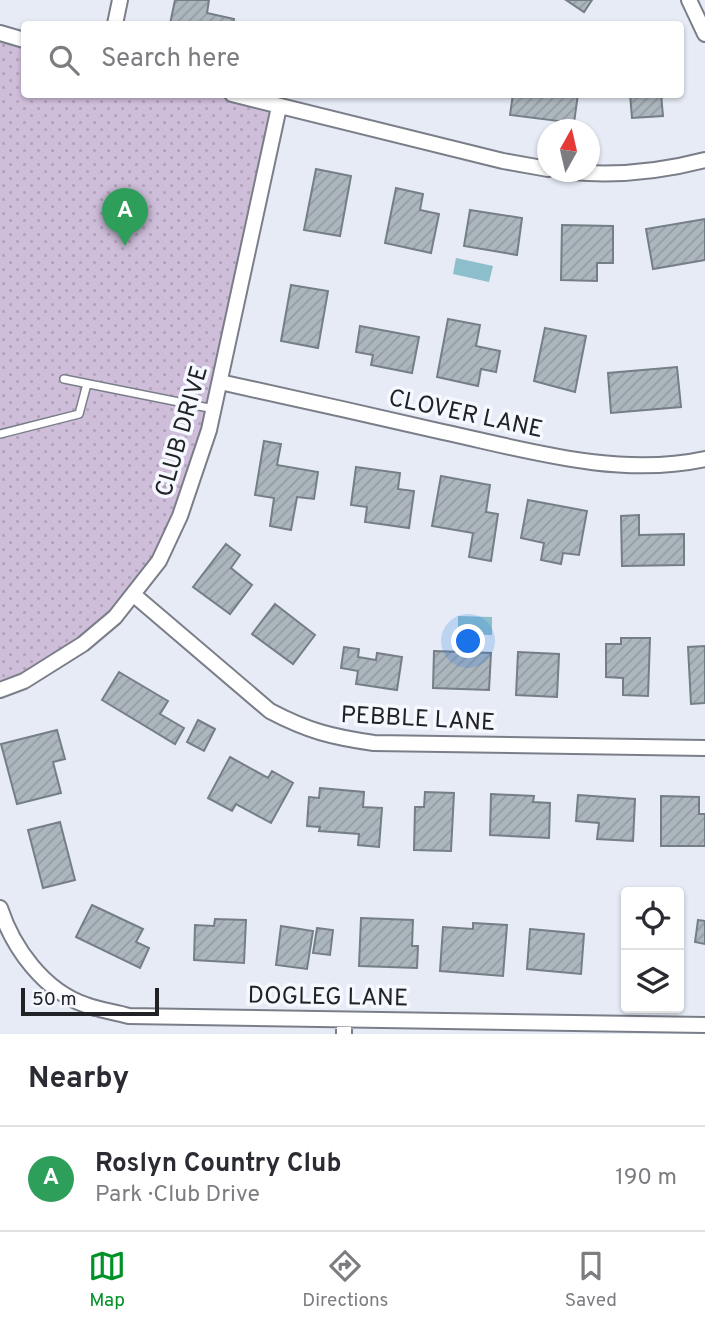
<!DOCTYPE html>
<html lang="en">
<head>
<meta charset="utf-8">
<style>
  body { margin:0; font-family:Overpass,sans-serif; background:#f2f2f3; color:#2b2b33 }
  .controls { position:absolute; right:21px; bottom:21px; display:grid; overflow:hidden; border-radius:7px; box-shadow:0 2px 5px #0004 }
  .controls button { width:63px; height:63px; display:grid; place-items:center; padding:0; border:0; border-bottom:2px solid #e1e1e2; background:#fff; color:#2b2b33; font:35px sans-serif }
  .compass { position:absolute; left:537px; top:119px; width:63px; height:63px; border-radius:50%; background:#fff; box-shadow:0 2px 5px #0004; rotate:8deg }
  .scale { position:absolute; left:21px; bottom:18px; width:138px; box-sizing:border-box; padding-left:7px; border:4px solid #202226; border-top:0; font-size:19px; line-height:24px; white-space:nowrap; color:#202226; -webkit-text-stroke:5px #f5f8ff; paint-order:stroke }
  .you { position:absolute; left:469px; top:642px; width:24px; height:24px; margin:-18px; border:5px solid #fff; border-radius:50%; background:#1a73e8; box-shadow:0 0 0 10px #1a73e833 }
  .badge { display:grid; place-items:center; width:46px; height:46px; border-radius:50%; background:#019227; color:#fff; font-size:23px; font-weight:700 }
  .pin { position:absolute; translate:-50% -58px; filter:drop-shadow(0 2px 4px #0008) }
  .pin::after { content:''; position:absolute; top:37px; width:24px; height:21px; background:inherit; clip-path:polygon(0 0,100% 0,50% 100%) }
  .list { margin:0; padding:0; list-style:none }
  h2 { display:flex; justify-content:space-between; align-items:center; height:91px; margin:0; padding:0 28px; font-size:30px }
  h2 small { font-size:23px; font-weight:400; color:#7c7c81 }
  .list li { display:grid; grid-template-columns:46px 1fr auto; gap:21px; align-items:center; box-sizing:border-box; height:105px; padding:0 28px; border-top:2px solid #e1e1e2 }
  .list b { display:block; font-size:26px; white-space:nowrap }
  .list p { margin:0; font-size:23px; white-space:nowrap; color:#7c7c81 }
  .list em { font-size:23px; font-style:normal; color:#7c7c81 }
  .icon { flex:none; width:38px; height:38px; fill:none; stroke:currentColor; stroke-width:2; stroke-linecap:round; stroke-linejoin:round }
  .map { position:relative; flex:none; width:705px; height:1034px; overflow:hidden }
  .search { position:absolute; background:#fff; box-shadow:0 2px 5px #0004; left:21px; right:21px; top:21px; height:77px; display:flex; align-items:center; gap:18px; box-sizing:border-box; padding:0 24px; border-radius:7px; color:#7c7c81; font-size:26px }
  .sheet { height:196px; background:#fff }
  nav { display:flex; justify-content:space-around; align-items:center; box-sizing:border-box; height:98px; border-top:2px solid #e1e1e2; background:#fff; font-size:19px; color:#7c7c81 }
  nav a { display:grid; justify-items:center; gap:4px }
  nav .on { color:#019227 }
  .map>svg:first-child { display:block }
  .park { fill:url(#park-dots) }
  .water { fill:#8cbecc }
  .building { fill:url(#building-hatch); stroke:#757e85; stroke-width:2 }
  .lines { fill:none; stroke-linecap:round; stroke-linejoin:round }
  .lane-casing { stroke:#7a7e88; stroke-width:10 }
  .street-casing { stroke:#7a7e88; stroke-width:18 }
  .lane { stroke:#fff; stroke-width:7 }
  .street { stroke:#fff; stroke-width:14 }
  .labels { text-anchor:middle; stroke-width:7; stroke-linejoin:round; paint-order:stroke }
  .street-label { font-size:24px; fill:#202226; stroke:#f5f8ff }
</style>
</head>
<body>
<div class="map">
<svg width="705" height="1034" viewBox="0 0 705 1034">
  <defs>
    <pattern id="park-dots" width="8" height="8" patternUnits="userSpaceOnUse" patternTransform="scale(1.75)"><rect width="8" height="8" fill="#cfbeda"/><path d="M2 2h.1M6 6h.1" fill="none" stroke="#b1a3bb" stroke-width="1.8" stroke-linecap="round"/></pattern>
    <pattern id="building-hatch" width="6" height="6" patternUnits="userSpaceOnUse" patternTransform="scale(1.75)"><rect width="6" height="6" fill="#acb6bd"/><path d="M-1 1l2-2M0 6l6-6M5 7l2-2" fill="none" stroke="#949ca2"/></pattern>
  </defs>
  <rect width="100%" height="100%" fill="#e6ebf6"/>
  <path class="park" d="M 0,34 L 24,41 L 24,94 L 224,95 L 280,110 L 209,430 L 159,561 L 83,644 L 0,690 Z"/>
  <path class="water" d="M 456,258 L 493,266 L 489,282 L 453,274 Z
    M 458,616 L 492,617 L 492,635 L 458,634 Z"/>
  <path class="building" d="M 175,0 L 209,0 L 207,13 L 234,19 L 233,24 L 170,24 Z
    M 566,0 L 592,0 L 584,12 Z
    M 513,94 L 578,94 L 574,123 L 510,115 Z
    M 630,94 L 661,94 L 663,116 L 632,118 Z
    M 316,169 L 351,176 L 340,236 L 304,230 Z
    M 396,188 L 423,194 L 420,210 L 439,214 L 431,253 L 385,243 Z
    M 470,210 L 522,218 L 517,255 L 464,246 Z
    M 705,219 L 705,260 L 653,269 L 646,229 Z
    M 562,225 L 613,226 L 613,263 L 597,263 L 597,281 L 561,280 Z
    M 291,285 L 328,291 L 318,348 L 281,341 Z
    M 448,319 L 480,325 L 476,346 L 500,351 L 496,372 L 481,369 L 478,386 L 437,377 Z
    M 360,326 L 419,337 L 412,373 L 371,365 L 373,355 L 356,352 Z
    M 545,328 L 586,336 L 575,392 L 534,381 Z
    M 677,367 L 681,407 L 611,413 L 608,373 Z
    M 264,441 L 281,444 L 277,465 L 318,472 L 314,499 L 297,497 L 291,530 L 270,526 L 274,498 L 255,495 Z
    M 356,467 L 400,473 L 398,489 L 414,491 L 409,528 L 365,522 L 367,507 L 351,505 Z
    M 441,476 L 490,485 L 486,512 L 498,514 L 491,561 L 469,557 L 473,533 L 432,526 Z
    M 528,500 L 587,511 L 579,555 L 563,553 L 561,564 L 541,560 L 544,543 L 521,538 Z
    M 639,515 L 639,535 L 684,534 L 684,565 L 622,566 L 621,516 Z
    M 226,544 L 240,555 L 231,568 L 252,585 L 230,614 L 193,587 Z
    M 275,604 L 315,635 L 293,664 L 252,634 Z
    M 621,638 L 650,638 L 648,696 L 623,695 L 623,678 L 606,677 L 606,644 L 621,644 Z
    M 705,646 L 705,703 L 691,704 L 688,647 Z
    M 344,647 L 359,649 L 358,657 L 376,660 L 377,653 L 402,657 L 397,690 L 356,684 L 358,671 L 341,668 Z
    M 434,651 L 491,653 L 489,690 L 433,688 Z
    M 518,652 L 559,654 L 557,697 L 516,695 Z
    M 119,672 L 168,701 L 160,714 L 184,728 L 175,744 L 102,700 Z
    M 198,720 L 215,729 L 204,751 L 187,742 Z
    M 57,730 L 65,759 L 53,762 L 61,793 L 17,804 L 1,744 Z
    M 230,757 L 268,778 L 272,771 L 293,783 L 271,823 L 236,804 L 232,811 L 208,798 Z
    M 320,788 L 364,792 L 363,807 L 382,808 L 379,847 L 358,845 L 359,834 L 319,831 L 320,827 L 307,826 L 309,797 L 319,798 Z
    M 425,792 L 454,793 L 451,851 L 414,850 L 415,807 L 424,807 Z
    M 491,794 L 534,796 L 533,802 L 550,803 L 549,838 L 490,835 Z
    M 578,795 L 635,799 L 633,841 L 597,839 L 599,823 L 576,821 Z
    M 661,796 L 699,797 L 699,814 L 705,814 L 705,846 L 661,846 Z
    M 60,822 L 75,880 L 43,888 L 28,830 Z
    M 92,905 L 143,929 L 136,942 L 149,948 L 140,968 L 76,937 Z
    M 361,918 L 413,920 L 412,946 L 418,946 L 417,968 L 359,966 Z
    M 215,919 L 246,920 L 244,963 L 194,960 L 195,925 L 214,926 Z
    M 698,920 L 705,921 L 705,944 L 695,942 Z
    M 473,923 L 507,925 L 503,976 L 440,971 L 443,927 L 473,929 Z
    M 281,926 L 313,931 L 307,969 L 276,965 Z
    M 317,928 L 333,930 L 330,955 L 313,953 Z
    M 530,929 L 584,934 L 581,974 L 527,969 Z"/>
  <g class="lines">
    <defs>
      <path id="lane" d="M 64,379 L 214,409
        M 0,434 L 79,414 L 87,384"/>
      <path id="street" d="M 689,0 L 705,34
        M 115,24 L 120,0
        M 0,33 L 24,40
        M 232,94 L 503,161 L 548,169
        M 572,172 C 616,176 663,171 705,160
        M 220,382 C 294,398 369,415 443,432 C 527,450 618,478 705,459
        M 134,595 L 270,711 C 308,731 332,737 374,743 L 705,748
        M 0,690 L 24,681 L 83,644 L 115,617 L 159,561 L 180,516 L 209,430 L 279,107
        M 0,908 C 13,948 44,991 86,1005 C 99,1010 115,1012 129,1016 L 705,1025
        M 344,1034 L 344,1020"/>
    </defs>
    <use href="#lane" class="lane-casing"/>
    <use href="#street" class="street-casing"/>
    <use href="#lane" class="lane"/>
    <use href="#street" class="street"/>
  </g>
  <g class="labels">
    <g class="street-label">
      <text transform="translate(466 413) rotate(12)" y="8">CLOVER LANE</text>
      <text transform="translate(181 431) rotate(-74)" y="8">CLUB DRIVE</text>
      <text transform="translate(418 718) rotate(3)" y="8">PEBBLE LANE</text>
      <text transform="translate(328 996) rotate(1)" y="8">DOGLEG LANE</text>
    </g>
  </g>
</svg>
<div class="controls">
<button><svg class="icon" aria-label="locate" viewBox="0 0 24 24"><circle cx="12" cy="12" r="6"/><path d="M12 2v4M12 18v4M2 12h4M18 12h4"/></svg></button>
<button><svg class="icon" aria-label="layers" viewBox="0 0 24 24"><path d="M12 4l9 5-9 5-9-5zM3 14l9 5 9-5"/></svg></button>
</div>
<svg class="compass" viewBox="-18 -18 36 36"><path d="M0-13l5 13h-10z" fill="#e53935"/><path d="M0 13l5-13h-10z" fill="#7c7c81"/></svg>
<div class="scale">50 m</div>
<div class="you"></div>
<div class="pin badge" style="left:125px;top:246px;background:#2e9e5b">A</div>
<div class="search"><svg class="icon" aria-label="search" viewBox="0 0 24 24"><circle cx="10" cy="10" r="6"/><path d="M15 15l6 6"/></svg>Search here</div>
</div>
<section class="sheet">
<h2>Nearby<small></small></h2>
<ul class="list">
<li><span class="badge" style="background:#2e9e5b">A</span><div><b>Roslyn Country Club</b><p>Park · Club Drive</p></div><em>190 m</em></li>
</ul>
</section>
<nav>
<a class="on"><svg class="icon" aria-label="map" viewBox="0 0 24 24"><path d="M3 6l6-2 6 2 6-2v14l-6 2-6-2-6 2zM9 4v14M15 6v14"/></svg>Map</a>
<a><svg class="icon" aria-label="directions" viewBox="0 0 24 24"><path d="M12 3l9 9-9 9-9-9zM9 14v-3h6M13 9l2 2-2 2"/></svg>Directions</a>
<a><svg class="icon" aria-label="saved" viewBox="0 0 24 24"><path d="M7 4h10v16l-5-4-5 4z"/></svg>Saved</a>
</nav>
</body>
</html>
